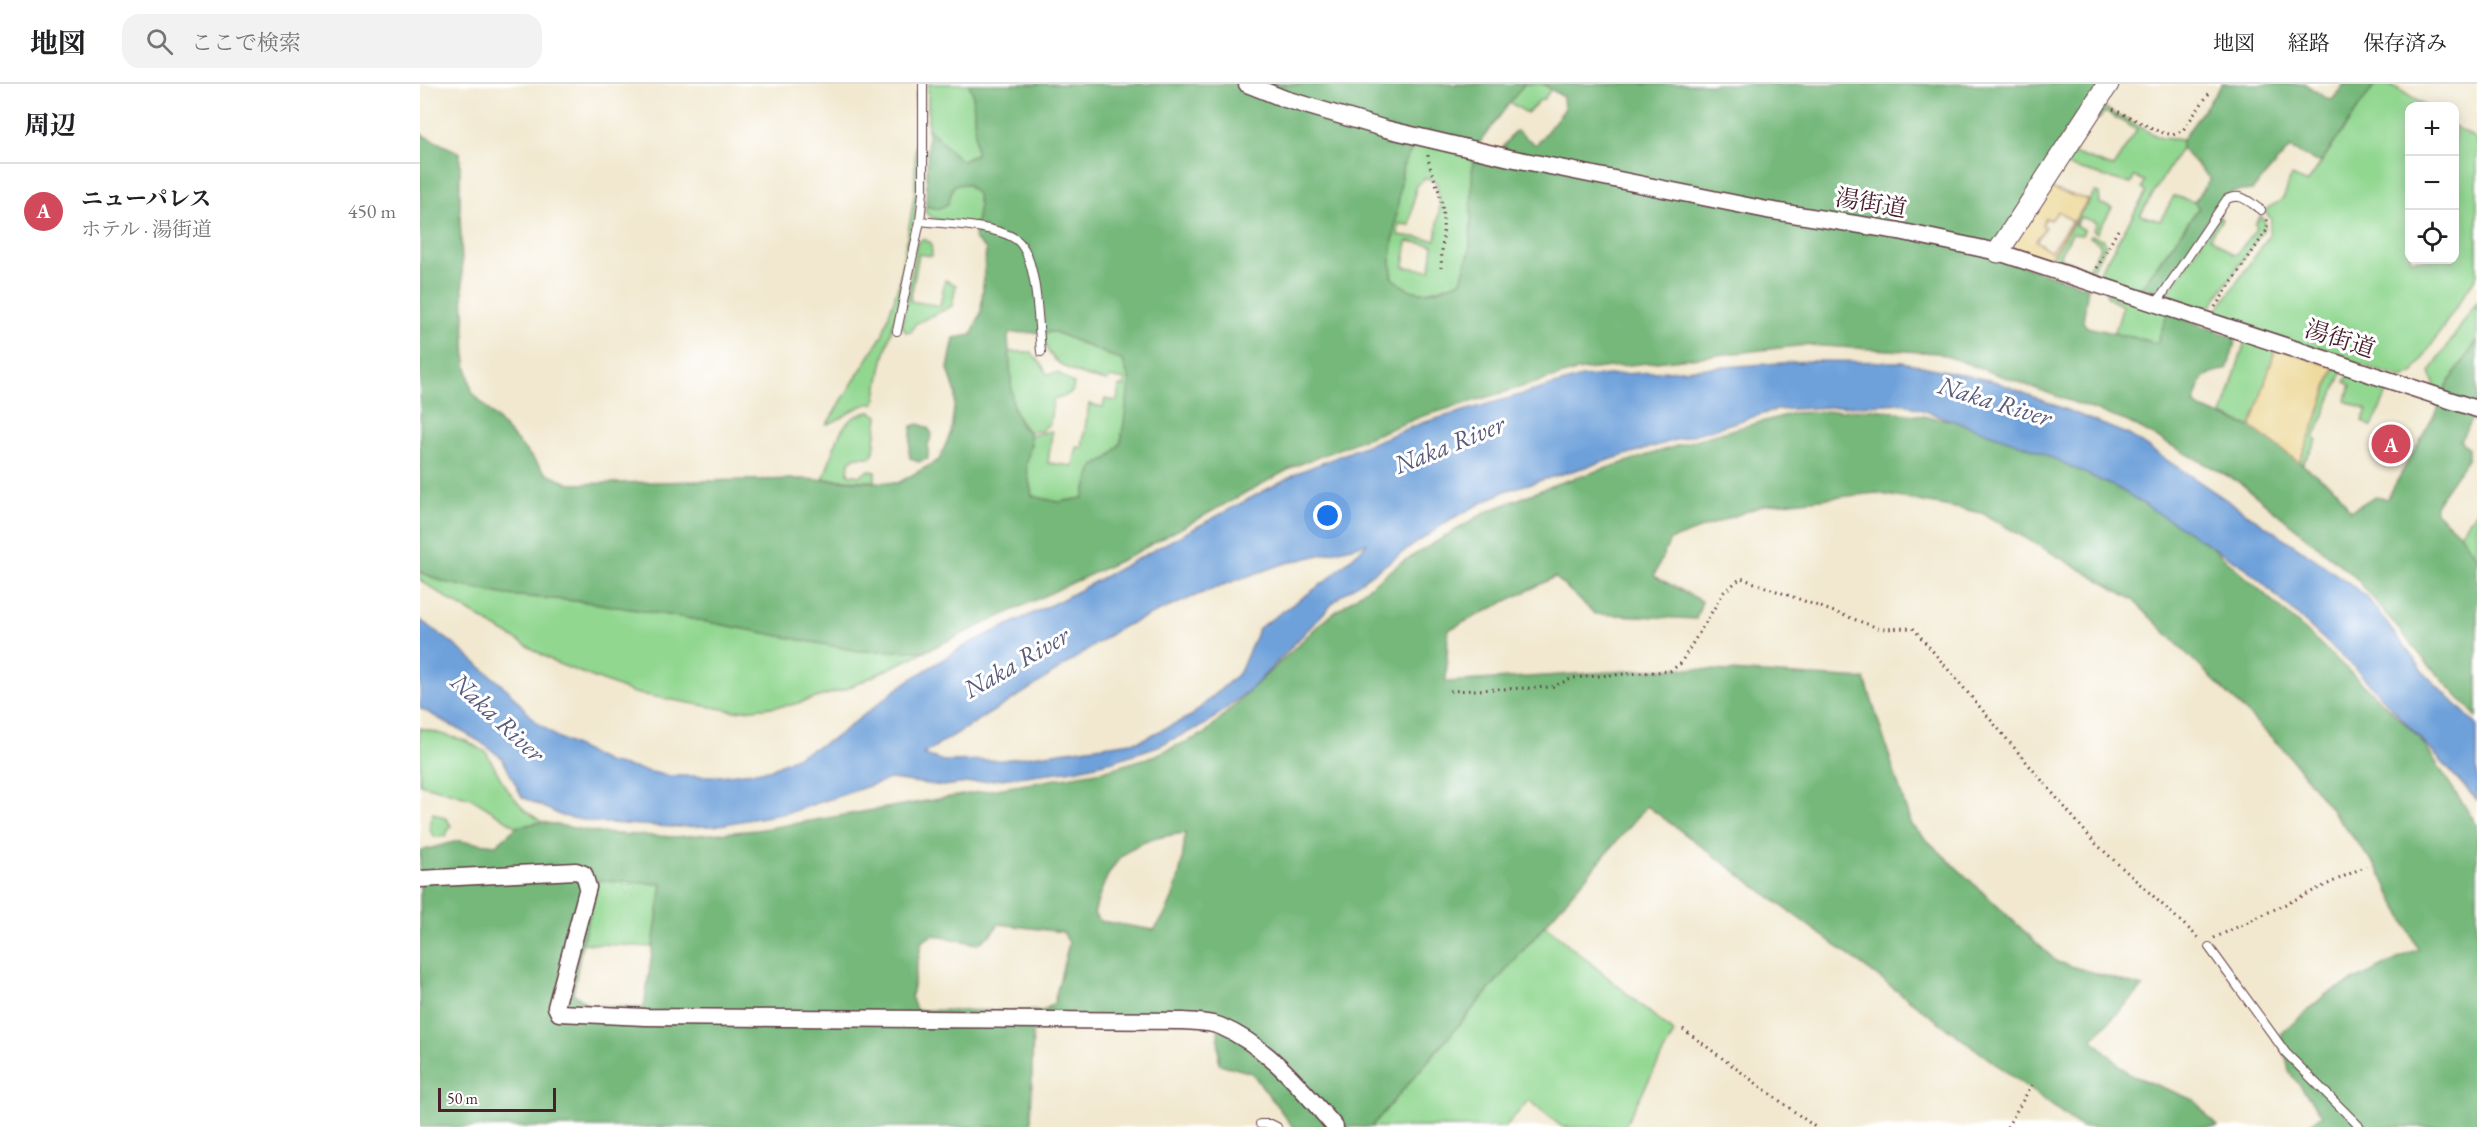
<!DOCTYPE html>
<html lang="ja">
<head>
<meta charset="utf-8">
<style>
  body { margin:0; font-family:"EB Garamond","Noto Serif JP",serif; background:#f2f2f2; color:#202124 }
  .controls { position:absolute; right:18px; top:18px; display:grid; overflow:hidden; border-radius:12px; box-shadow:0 3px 15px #0003 }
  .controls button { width:54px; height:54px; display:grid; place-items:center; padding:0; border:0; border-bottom:2px solid #e0e0e0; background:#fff; color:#202124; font:30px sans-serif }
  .scale { position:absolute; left:18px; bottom:15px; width:118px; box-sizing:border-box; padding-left:6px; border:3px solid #4a1f2b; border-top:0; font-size:16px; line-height:21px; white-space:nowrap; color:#4a1f2b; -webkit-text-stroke:4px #fff; paint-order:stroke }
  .you { position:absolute; left:908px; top:432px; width:21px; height:21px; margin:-15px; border:4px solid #fff; border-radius:50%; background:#1a73e8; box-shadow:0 0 0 9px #1a73e833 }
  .badge { display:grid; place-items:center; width:39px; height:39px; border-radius:50%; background:#d1495b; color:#fff; font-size:20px; font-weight:700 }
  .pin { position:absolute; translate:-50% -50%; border:3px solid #fff; box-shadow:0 2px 6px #0006 }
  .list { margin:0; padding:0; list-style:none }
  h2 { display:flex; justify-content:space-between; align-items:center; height:78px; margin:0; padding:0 24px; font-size:26px }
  h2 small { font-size:20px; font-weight:400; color:#757577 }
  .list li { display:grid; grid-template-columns:39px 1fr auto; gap:18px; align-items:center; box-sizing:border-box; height:96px; padding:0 24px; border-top:2px solid #e0e0e0 }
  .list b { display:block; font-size:22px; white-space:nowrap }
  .list p { margin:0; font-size:20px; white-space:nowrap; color:#757577 }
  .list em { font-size:20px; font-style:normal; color:#757577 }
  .icon { flex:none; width:33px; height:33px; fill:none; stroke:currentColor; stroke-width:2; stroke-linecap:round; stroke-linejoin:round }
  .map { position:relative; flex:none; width:2057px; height:1043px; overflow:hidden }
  header { display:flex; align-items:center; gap:36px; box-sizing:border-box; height:84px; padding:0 30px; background:#fff; border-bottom:2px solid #e0e0e0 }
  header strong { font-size:28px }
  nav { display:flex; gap:33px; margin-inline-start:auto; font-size:21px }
  .search { width:420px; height:54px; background:#f2f2f2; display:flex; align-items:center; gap:15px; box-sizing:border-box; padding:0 21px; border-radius:18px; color:#757577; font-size:22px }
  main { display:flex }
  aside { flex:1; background:#fff }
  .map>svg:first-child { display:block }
  .green { fill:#91d790; stroke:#6e7b5e; stroke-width:1.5; fill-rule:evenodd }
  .forest { fill:#74b87a; stroke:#5f6c52; stroke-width:1.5; fill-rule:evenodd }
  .sand { fill:#eeda9e; stroke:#9c7c64; stroke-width:1.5; fill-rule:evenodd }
  .water { fill:#6ea1da; stroke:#5c6082; stroke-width:1.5; fill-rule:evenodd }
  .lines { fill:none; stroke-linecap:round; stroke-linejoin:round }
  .service-casing { stroke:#633d44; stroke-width:10 }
  .minor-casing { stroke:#633d44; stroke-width:19 }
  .tertiary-casing { stroke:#633d44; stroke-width:23 }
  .path { stroke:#633d44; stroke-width:3; stroke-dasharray:1.5 4.5; stroke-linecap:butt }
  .service { stroke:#fff; stroke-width:8 }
  .minor { stroke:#fff; stroke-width:16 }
  .tertiary { stroke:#fff; stroke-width:21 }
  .labels { text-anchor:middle; stroke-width:6; stroke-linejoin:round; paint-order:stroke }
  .street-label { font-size:24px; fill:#4a1f2b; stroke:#fff }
  .water-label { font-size:26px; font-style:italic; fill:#5a5a7a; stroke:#fff }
</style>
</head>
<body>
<header>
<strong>地図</strong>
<div class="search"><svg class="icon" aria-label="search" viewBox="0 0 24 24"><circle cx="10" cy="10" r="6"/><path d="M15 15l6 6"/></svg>ここで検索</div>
<nav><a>地図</a><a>経路</a><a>保存済み</a></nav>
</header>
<main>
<aside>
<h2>周辺<small></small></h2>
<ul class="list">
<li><span class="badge">A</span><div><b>ニューパレス</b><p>ホテル · 湯街道</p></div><em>450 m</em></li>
</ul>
</aside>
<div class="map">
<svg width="2057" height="1043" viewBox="0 0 2057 1043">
  <rect width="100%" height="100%" fill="#fff"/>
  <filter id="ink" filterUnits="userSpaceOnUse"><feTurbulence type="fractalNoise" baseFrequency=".0167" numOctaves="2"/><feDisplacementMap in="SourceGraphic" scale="12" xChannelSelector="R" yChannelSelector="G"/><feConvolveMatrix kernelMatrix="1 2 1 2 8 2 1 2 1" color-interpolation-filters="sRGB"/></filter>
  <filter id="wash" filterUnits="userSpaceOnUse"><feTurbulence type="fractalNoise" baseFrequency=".008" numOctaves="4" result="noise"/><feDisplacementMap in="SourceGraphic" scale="24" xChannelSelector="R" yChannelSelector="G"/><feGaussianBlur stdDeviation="1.35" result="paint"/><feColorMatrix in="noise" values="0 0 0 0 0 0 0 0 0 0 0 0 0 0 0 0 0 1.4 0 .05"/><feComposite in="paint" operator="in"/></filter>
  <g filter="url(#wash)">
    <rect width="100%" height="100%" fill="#f1e8cf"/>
    <path class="green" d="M 508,0 L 549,0 L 553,10 L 556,70 L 543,77 C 529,69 522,55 508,45 Z
      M 1104,0 L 1123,0 L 1131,5 L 1124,15 L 1120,16 L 1107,29 L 1089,18 Z
      M 1955,0 L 1970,0 L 2005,22 L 1990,22 L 1990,176 L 2034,176 L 2035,42 L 2057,56 L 2057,191 L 1994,288 L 1982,294 L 1792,234 L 1849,152 L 1851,135 L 1845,127 C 1850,120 1857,121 1862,115 C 1869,107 1866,99 1872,92 L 1887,99 Z
      M 496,9 L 500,11 L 499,109 L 484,201 L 462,280 L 455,319 C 435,320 425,335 407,340 L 462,252 L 479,200 L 495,108 Z
      M 1686,25 L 1740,54 L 1762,56 L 1761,64 L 1720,131 L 1740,137 L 1754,112 L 1774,118 L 1779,123 L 1718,208 L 1679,195 L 1679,189 L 1726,109 L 1722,104 L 1725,97 L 1714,93 L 1711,100 L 1644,81 L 1652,69 L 1693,83 L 1717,46 L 1688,29 L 1683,29 L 1680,34 L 1677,33 L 1682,26 Z
      M 997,56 L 1053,68 L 1050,166 L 1041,197 C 1012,207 998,217 972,194 L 971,174 L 983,81 ZM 1005,94 L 1016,97 L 1020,121 L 1016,156 L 978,151 L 979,140 L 990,141 L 996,102 ZM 987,157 L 1013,161 L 1010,186 L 984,183 Z
      M 547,100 L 558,110 L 559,121 L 556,140 C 541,139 515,140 505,128 L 506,122 L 518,125 L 534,101 Z
      M 1675,108 L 1679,109 L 1680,120 L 1692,124 L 1677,149 L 1673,146 L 1677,139 L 1661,133 L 1655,141 L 1664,146 L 1662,151 L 1652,150 L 1640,170 L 1641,174 L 1667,186 L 1681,163 L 1679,159 L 1670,153 L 1671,151 L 1684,156 L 1686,162 L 1669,191 L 1628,177 Z
      M 1798,132 L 1802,135 L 1790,153 L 1814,171 L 1817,170 L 1837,144 L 1835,140 L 1841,132 L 1845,137 L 1845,143 L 1785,231 L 1743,217 Z
      M 503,155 L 511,159 L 512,172 L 499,170 L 490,217 L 520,222 L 525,196 L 536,201 L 532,222 L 495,240 L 491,248 L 486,248 L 482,241 L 497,159 Z
      M 1686,208 L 1748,229 L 1737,259 L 1705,251 L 1694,251 L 1703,222 L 1688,214 Z
      M 2057,218 L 2057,257 L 2022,309 L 2016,306 L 2010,288 Z
      M 635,248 L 703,277 L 710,297 L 701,359 L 690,373 L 673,383 L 663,414 L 638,418 L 612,412 L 606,381 L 611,359 L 609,352 L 631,347 L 632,349 L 628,379 L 653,382 L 657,363 L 662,364 L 669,320 L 683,323 L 685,315 L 697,317 L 699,302 L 704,303 L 705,296 L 689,293 L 688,297 C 669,294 639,286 628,267 C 625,262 625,255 624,249 Z
      M 1826,254 L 1856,264 L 1831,343 L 1802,331 Z
      M 589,268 L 611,268 L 622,281 L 627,290 L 638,289 L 654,300 L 652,308 L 643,313 L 633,316 L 630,339 L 621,347 L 609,348 C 587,330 591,294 589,268 Z
      M 1914,283 L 1923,286 L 1894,354 L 1897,356 L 1882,381 L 1879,378 L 1896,337 Z
      M 1930,288 L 1970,302 L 1952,343 L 1942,337 L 1947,326 L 1925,317 L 1931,301 L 1925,298 Z
      M 451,328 L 458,332 L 454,367 L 451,373 L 436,373 L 429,378 L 428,390 L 440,392 L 449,386 L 455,388 L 455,397 L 403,395 C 415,368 416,331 451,328 Z
      M 2057,426 L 2057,473 L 2040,450 Z
      M 0,488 L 24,498 L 87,511 L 168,518 L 272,535 L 439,567 L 506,567 L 426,605 L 371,621 L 314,627 L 214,609 L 136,579 L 30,516 L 0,496 Z
      M 0,644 L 46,657 L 66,668 L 86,704 L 104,725 L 122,738 L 97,743 L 51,714 L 0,700 Z
      M 13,729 L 27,735 L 31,742 L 25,752 L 14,753 C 8,745 8,738 13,729 Z
      M 178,796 L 242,800 L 233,863 L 162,859 Z
      M 1125,841 L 1254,949 L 1204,1043 L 1142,1043 L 1109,1016 L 1085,1043 L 951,1043 Z"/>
    <path class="forest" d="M 549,0 L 1104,0 L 1057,62 L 997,56 L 983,81 L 971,174 L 972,194 C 998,217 1012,208 1041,197 L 1050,166 L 1053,68 L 1076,73 L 1094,48 L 1097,47 L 1116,61 L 1144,26 L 1143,13 L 1123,0 L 1681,0 L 1572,172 L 1668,203 L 1663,238 L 1667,243 L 1737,259 L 1748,229 L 1816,254 L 1808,283 L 1805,286 C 1782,289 1779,297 1774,319 L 1780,324 L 1831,343 L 1917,406 L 1930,427 L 1955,412 L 1967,415 L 2021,319 L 2022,309 L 2057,257 L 2057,325 L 2040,357 L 2048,364 L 2048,374 L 2015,421 L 2016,428 L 2040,450 L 2057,473 L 2057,633 L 2008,580 L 1936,494 L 1819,398 L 1708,338 L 1518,269 L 1386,261 L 1156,287 L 1003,332 L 875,382 L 708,473 L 506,567 L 439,567 L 272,535 L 168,518 L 87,511 L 24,498 L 0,488 L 0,50 L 40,69 L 40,132 L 46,279 L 52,308 L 126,389 L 150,400 L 378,395 L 478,399 L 519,376 L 531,348 L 536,309 L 528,285 L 534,254 L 552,251 L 561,228 L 566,165 L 554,154 L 559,121 L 557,110 L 547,100 L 534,101 L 528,120 L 518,125 L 506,122 L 508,45 C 522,55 529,69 543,77 L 556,70 L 553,10 ZM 635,248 L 703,277 L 710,297 L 701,358 L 690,373 L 673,383 L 663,414 L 638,418 L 612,412 L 606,381 L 611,359 L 609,348 L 601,342 L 593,322 L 588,253 L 590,249 Z
      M 1802,0 L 1885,0 L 1909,16 L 1913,15 L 1924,0 L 1955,0 L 1901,78 L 1895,77 L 1870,64 L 1832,106 L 1812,108 L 1804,113 L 1737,212 L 1718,208 L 1779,124 L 1774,118 L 1790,95 L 1761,64 L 1762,56 Z
      M 1454,325 L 1569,342 L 1621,354 L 1763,437 L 1897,557 L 1999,653 L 2057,741 L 2057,1043 L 1885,1043 L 1902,1031 L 1869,987 L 1861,950 L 1905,911 L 1998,865 L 1958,785 L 1866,668 L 1712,515 L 1562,429 L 1456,409 L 1344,421 L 1250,456 L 1234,492 L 1282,517 L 1276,535 L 1175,530 L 1135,493 L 1028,546 L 1026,598 L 1257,584 L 1445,595 L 1491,741 L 1637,878 L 1723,903 L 1672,955 L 1709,990 L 1774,1016 L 1797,1043 L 1661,1043 L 1227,722 L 951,1043 L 873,1043 L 832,989 L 799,980 L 798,939 L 613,933 L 611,1043 L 0,1043 L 0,767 L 38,757 L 76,761 L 97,743 L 122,738 L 180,749 L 254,753 L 337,746 L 683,687 L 731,673 L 784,650 L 902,538 L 982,478 L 1066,428 L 1136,400 L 1282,354 L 1374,329 ZM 765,749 C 763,782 756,820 734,846 L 680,837 L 674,830 C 689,774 706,756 765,749 ZM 178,796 L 242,800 L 224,924 L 170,922 L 153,909 L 162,859 ZM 579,840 L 643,848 L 649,859 L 634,919 L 623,927 L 496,926 L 491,912 L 502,857 L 513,851 L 558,860 L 571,850 Z
      M 499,340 L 508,344 L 512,350 L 508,361 L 508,375 L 498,378 L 490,374 L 489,367 L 492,342 Z"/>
    <path class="sand" d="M 1629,104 L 1668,116 L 1628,177 L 1593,165 L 1591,160 ZM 1638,127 L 1652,137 L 1631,167 L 1616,157 L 1625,143 L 1622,141 L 1626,134 L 1631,136 Z
      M 1856,264 L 1914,283 L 1896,337 L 1879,378 L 1831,343 Z"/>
    <path class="water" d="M 1389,277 L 1482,278 L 1574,297 L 1709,351 L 1898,477 L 1946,512 L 2007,592 L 2057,641 L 2057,716 L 1934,583 L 1825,483 L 1701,406 L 1611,364 L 1482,319 L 1356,326 L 1085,407 L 1031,435 L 919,513 L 833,603 L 786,640 L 738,662 L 693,677 L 654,686 L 523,702 L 470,695 L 371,728 L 294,742 L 252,743 L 173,738 L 142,732 L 102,713 L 82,674 L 59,657 L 0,624 L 0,536 L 31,558 L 88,606 L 114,636 L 137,653 L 187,678 L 249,692 L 300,692 L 349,686 L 413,655 L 486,598 L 548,560 L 639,517 L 877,389 L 1002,339 L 1162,293 ZM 948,459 L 906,497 L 839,544 L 820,588 L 771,632 L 719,657 L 583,676 L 523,677 L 503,670 L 608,606 L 700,544 L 794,504 L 863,480 Z"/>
  </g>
  <g filter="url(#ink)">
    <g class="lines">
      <defs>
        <path id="service" d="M 500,137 C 524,140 580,141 598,157 C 618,175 618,241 621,268
          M 1736,220 L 1807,115 C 1821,108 1829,118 1841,126
          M 477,247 L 500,137 L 503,108 L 503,0
          M 1789,863 L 1866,969 L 1940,1043
          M 840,1040 L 851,1040 L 857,1043"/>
        <path id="minor" d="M 827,0 L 865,15 L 966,45 L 1090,74 L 1347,126 L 1479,147 L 1578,168 L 2057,325
          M 0,795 L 156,787 L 164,790 L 168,803 L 136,923 L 139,929 L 225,933 L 763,937 C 775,938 790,938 800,942 C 848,962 882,1005 915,1043"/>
        <path id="tertiary" d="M 1578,168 L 1688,0"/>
      </defs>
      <use href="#service" class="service-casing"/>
      <use href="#minor" class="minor-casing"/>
      <use href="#tertiary" class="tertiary-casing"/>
      <path class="path" d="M 1693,25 L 1740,48 L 1753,51 L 1763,46 L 1790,8
        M 1008,71 C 1009,86 1017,98 1020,112 C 1026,135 1022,161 1021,184
        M 1677,184 L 1698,146
        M 1795,223 L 1847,146 L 1847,135
        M 1030,607 L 1132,603 L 1153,594 L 1164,593 L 1250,587 L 1260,580 L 1304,508 L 1321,494 L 1461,545 L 1493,544 L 1674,758 L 1781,856
        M 1794,854 L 1946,782
        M 1263,945 L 1395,1043
        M 1587,1043 L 1612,1001"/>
      <use href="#service" class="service"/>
      <use href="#minor" class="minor"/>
      <use href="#tertiary" class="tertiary"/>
    </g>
  </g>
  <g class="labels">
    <g class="street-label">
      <text transform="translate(1451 119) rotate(10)" y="8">湯街道</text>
      <text transform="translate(1920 255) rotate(18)" y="8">湯街道</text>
    </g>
    <g class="water-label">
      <text transform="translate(1575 317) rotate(17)" y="9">Naka River</text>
      <text transform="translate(1029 360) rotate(-22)" y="9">Naka River</text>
      <text transform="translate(596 578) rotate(-30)" y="9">Naka River</text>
      <text transform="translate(78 633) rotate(43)" y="9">Naka River</text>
    </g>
  </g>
</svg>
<div class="controls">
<button>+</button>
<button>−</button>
<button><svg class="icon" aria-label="locate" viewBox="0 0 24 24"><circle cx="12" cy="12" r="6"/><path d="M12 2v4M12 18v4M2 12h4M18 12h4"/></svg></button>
</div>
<div class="scale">50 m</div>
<div class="you"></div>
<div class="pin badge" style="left:1971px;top:360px">A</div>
</div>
</main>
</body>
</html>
